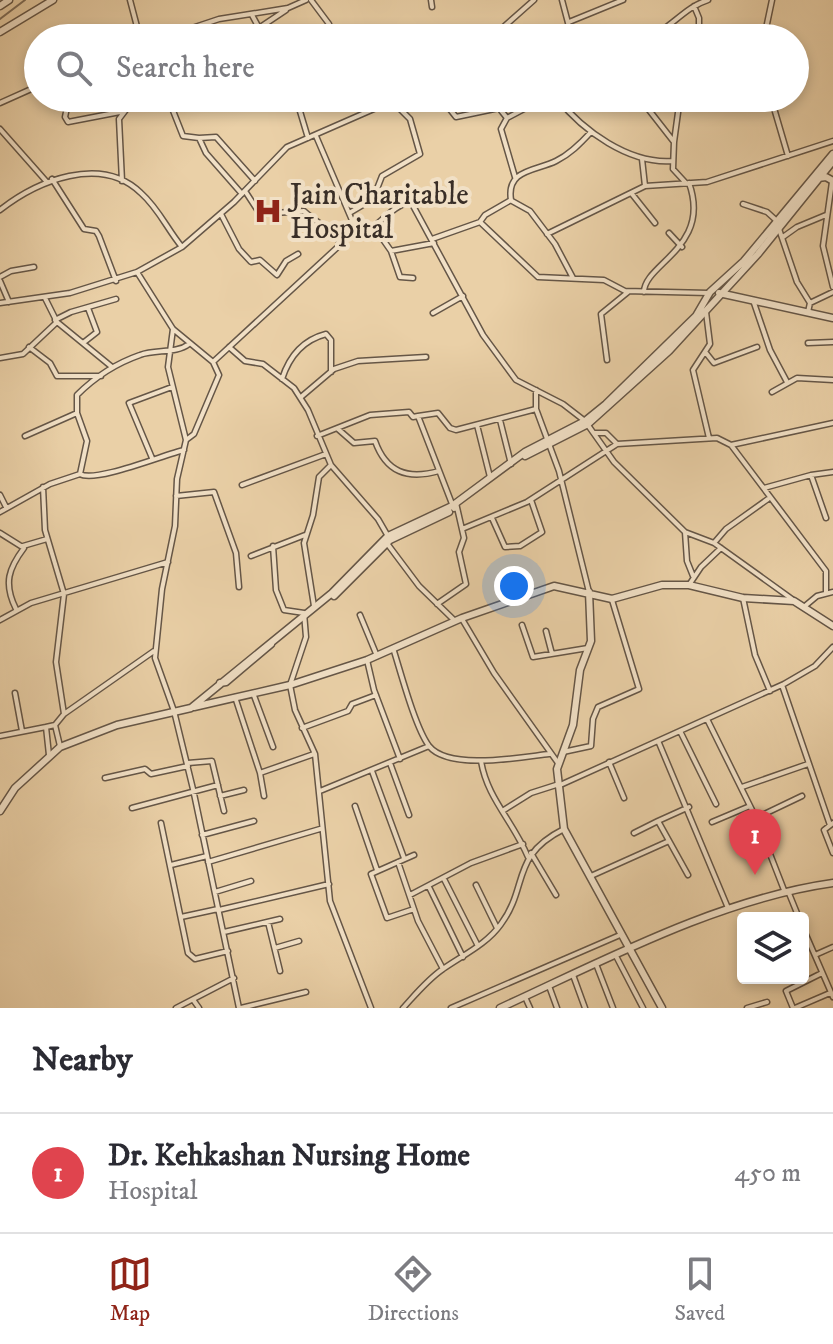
<!DOCTYPE html>
<html lang="en">
<head>
<meta charset="utf-8">
<style>
  body { margin:0; font-family:"IM FELL DW Pica",serif; background:#f2f2f3; color:#2b2b33 }
  .controls { position:absolute; right:24px; bottom:24px; display:grid; overflow:hidden; border-radius:8px; box-shadow:0 4px 12px #0003 }
  .controls button { width:72px; height:72px; display:grid; place-items:center; padding:0; border:0; border-bottom:2px solid #e1e1e2; background:#fff; color:#2b2b33; font:40px sans-serif }
  .you { position:absolute; left:514px; top:586px; width:28px; height:28px; margin:-20px; border:6px solid #fff; border-radius:50%; background:#1a73e8; box-shadow:0 0 0 12px #1a73e833 }
  .badge { display:grid; place-items:center; width:52px; height:52px; border-radius:50%; background:#8f2418; color:#fff; font-size:26px; font-weight:700 }
  .pin { position:absolute; translate:-50% -66px; filter:drop-shadow(0 2px 4px #0008) }
  .pin::after { content:''; position:absolute; top:42px; width:28px; height:24px; background:inherit; clip-path:polygon(0 0,100% 0,50% 100%) }
  .list { margin:0; padding:0; list-style:none }
  h2 { display:flex; justify-content:space-between; align-items:center; height:104px; margin:0; padding:0 32px; font-size:34px }
  h2 small { font-size:26px; font-weight:400; color:#7c7c81 }
  .list li { display:grid; grid-template-columns:52px 1fr auto; gap:24px; align-items:center; box-sizing:border-box; height:120px; padding:0 32px; border-top:2px solid #e1e1e2 }
  .list b { display:block; font-size:30px; white-space:nowrap }
  .list p { margin:0; font-size:26px; white-space:nowrap; color:#7c7c81 }
  .list em { font-size:26px; font-style:normal; color:#7c7c81 }
  .icon { flex:none; width:44px; height:44px; fill:none; stroke:currentColor; stroke-width:2; stroke-linecap:round; stroke-linejoin:round }
  .map { position:relative; flex:none; width:833px; height:1008px; overflow:hidden }
  .search { position:absolute; background:#fff; box-shadow:0 4px 12px #0003; left:24px; right:24px; top:24px; height:88px; display:flex; align-items:center; gap:20px; box-sizing:border-box; padding:0 28px; border-radius:44px; color:#7c7c81; font-size:30px }
  .sheet { height:224px; background:#fff }
  nav { display:flex; justify-content:space-around; align-items:center; box-sizing:border-box; height:112px; border-top:2px solid #e1e1e2; background:#fff; font-size:22px; color:#7c7c81 }
  nav a { display:grid; justify-items:center; gap:4px }
  nav .on { color:#8f2418 }
  .map>svg:first-child { display:block }
  .lines { fill:none; stroke-linecap:round; stroke-linejoin:round }
  .stream { stroke:#7f6e59; stroke-width:2 }
  .minor-casing { stroke:#655647; stroke-width:7 }
  .tertiary-casing { stroke:#655647; stroke-width:9 }
  .minor { stroke:#f1e0c6; stroke-width:4 }
  .tertiary { stroke:#f1e0c6; stroke-width:6 }
  .labels { text-anchor:middle; stroke-width:8; stroke-linejoin:round; paint-order:stroke }
  .poi-label { font-size:30px; fill:#392e27; stroke:#f1e0c6; text-anchor:start }
</style>
</head>
<body>
<div class="map">
<svg width="833" height="1008" viewBox="0 0 833 1008">
  <rect width="100%" height="100%" fill="#ead0a7"/>
  <filter id="stains"><feTurbulence type="fractalNoise" baseFrequency=".0025" numOctaves="4"/><feColorMatrix values="0 0 0 0 .2 0 0 0 0 .09 0 0 0 0 .02 0 0 0 .5 -.17"/></filter>
  <radialGradient id="worn" r=".72"><stop offset=".6" stop-color="#630" stop-opacity="0"/><stop offset="1" stop-color="#630" stop-opacity=".3"/></radialGradient>
  <g class="lines">
    <path class="stream" d="M 0,19 L 25,0"/>
    <defs>
      <path id="minor" d="M 130,0 L 140,38
        M 311,0 L 329,24 L 332,38
        M 431,0 L 432,7
        M 562,0 L 572,38
        M 694,6 L 699,18 L 699,38
        M 569,22 L 623,0
        M 162,38 L 219,19 L 288,8 L 306,0
        M 237,38 L 259,28 L 252,15
        M 265,38 L 259,28 L 286,10
        M 491,38 L 534,0
        M 649,38 C 671,28 685,7 708,0
        M 764,38 L 772,0
        M 69,98 L 65,117 L 68,122 L 120,112
        M 115,98 L 120,112
        M 168,98 L 183,136 L 199,138
        M 296,98 L 308,138
        M 441,98 L 456,117 L 499,108 L 507,118
        M 557,98 C 583,131 629,164 672,161
        M 771,98 L 788,156
        M 0,103 L 38,86
        M 649,110 L 674,142 L 673,169 L 685,182
        M 0,129 L 46,181
        M 316,136 L 357,232 L 362,235 C 379,226 392,205 411,202 L 483,335 L 516,380 L 563,404 L 585,421 L 614,462 L 685,532 L 714,543 L 792,599
        M 674,142 L 680,98
        M 642,159 L 645,186
        M 515,177 L 501,129 L 507,118 L 545,98
        M 52,179 L 84,229 L 96,231 L 99,236 L 116,281
        M 122,181 L 119,119 L 135,98
        M 832,182 L 823,246 L 833,287
        M 242,194 L 206,153 L 199,138 L 216,137 L 255,181
        M 632,194 L 655,223
        M 512,201 L 530,211 L 555,244 L 573,278
        M 743,204 L 767,212 L 778,222
        M 0,210 C 37,181 101,154 141,193 C 159,209 167,229 182,247
        M 351,212 L 373,199 L 382,176 L 420,154 L 410,119 L 393,102
        M 221,214 L 239,249 L 251,262 L 260,260 L 277,275 L 286,261 L 298,254
        M 480,222 L 485,215 L 511,200 C 506,169 536,171 556,161 C 570,154 580,144 591,132
        M 375,228 L 391,251 L 400,277 L 413,278
        M 779,229 L 797,282 L 810,303
        M 669,233 L 682,247
        M 547,234 L 645,186 L 707,182 L 833,141
        M 783,237 L 797,227 L 826,215
        M 337,238 L 355,227
        M 432,239 L 480,222 L 538,277 L 604,280 L 625,291 L 709,293
        M 391,251 L 434,243
        M 137,272 L 173,329 L 213,362
        M 0,277 L 11,271 L 34,267
        M 0,281 L 9,302
        M 644,292 C 644,264 712,247 689,183
        M 753,300 L 770,350 L 787,382
        M 0,303 L 70,293 L 137,272 L 182,247 L 234,202 L 287,147 L 399,98
        M 706,312 L 710,344 L 693,370 L 709,438
        M 808,312 L 810,303 L 833,292
        M 433,313 L 463,296
        M 55,320 L 71,312 L 116,299
        M 57,322 L 112,367
        M 173,329 L 168,367 L 186,440 L 177,479 L 175,526 L 162,589 L 155,658 L 174,711 L 193,789 L 239,1008
        M 83,343 L 97,332 L 88,308
        M 808,343 L 833,342
        M 29,347 L 50,363 L 57,376 L 101,376
        M 229,347 L 245,361 L 263,364 L 294,388 L 308,410 L 331,465 L 319,477 L 313,515 L 304,543 L 314,606
        M 706,353 L 714,363 L 757,347
        M 0,358 L 23,354 L 57,322 L 45,298
        M 607,360 L 601,314 L 628,292
        M 282,379 C 289,357 303,340 326,334 L 331,340 L 331,372
        M 536,390 L 536,409 L 559,471 L 589,592
        M 772,392 L 797,378 L 833,380
        M 301,397 L 334,369 L 358,361 L 426,357
        M 500,420 L 511,464
        M 477,425 L 490,477
        M 338,429 L 354,443 L 375,441 C 386,472 407,480 439,471
        M 594,433 L 606,433 L 617,444
        M 25,436 L 77,413 L 77,395 C 94,378 117,363 140,355 C 156,349 176,354 189,344
        M 317,436 L 370,415 L 409,412 L 413,417 L 418,416
        M 186,440 L 194,434 L 219,375 L 213,362 L 341,244 C 332,229 317,223 304,211 L 260,214 L 245,191
        M 731,445 L 833,423
        M 152,458 L 129,403 L 172,387
        M 331,465 L 378,519 L 389,538
        M 80,474 C 95,483 163,455 184,450
        M 242,485 L 326,454
        M 43,487 L 45,530 L 64,594 L 56,662 L 64,714
        M 764,488 L 811,475
        M 0,495 L 6,507
        M 176,496 L 214,492 L 236,553 L 239,587
        M 454,509 L 418,416 L 438,413 L 450,428 L 456,430 L 536,409
        M 0,512 L 50,484 L 80,474 L 87,441 L 77,413
        M 492,518 L 505,547 L 520,546 L 542,532 L 531,500
        M 826,518 L 811,475 L 833,472
        M 462,529 L 527,502 L 617,444 L 717,438 L 731,445 L 826,571 L 826,592
        M 685,532 L 687,561 L 693,576
        M 0,533 L 24,548 C 9,568 3,583 16,609
        M 386,542 L 419,586 L 455,621
        M 714,543 L 726,529 L 768,499
        M 23,546 L 47,539
        M 273,546 L 276,590 L 284,610 L 304,613 L 306,637 L 290,685 L 295,710 L 315,754 L 330,901 L 371,1008
        M 251,556 L 305,535
        M 689,585 L 701,567 L 721,548
        M 743,598 L 755,655 L 770,691
        M 437,604 L 466,584 L 459,552 L 464,538 L 456,503
        M 805,606 L 817,596 L 833,592
        M 360,615 L 377,656
        M 462,619 L 494,673 L 558,763
        M 0,620 L 31,603 L 168,562
        M 522,625 L 533,657 L 588,648
        M 546,631 L 552,654
        M 393,648 C 401,673 415,727 429,746 C 449,771 522,757 549,754
        M 367,660 L 374,690 L 400,759
        M 782,685 L 830,825
        M 15,693 L 22,731
        M 253,693 L 273,747
        M 235,697 L 260,773
        M 707,719 L 756,818 L 784,890
        M 55,725 L 60,746
        M 46,727 L 55,725 L 64,714 L 154,651
        M 302,728 L 348,711 L 352,704 L 376,695
        M 680,731 L 716,804
        M 0,736 L 46,727 L 49,755
        M 659,743 L 728,908
        M 563,752 L 591,746 L 593,719 L 598,707 L 639,689 L 612,600
        M 481,761 C 487,798 513,821 528,857
        M 609,762 L 624,798
        M 188,763 L 212,761 L 224,811
        M 390,763 L 409,815
        M 372,771 L 404,858
        M 105,778 L 145,769 L 151,774 L 188,766
        M 558,786 L 784,684 L 815,666 L 833,647
        M 742,787 L 808,764
        M 320,791 L 429,746
        M 220,796 L 244,790
        M 264,796 L 260,773 L 314,754
        M 355,806 L 377,870
        M 132,808 L 218,785
        M 504,810 L 531,793 L 556,785
        M 756,818 L 802,796
        M 712,822 L 750,806
        M 161,823 L 188,953 L 195,959 L 228,951
        M 833,823 L 824,830 L 833,853
        M 634,833 L 658,821
        M 202,835 L 254,821
        M 531,853 L 556,895
        M 414,855 L 371,874 L 387,918 L 414,909
        M 208,862 L 320,829
        M 398,862 L 418,921 L 443,969
        M 171,865 L 207,856
        M 688,875 L 658,821 L 689,807
        M 591,876 L 669,841
        M 444,879 L 478,946
        M 476,885 L 497,928
        M 429,887 L 463,957
        M 788,891 L 799,918
        M 215,892 L 251,881
        M 410,895 L 471,863 L 523,844
        M 219,910 L 329,884
        M 181,917 L 218,909
        M 268,922 L 280,971
        M 803,928 L 833,997
        M 224,932 L 280,919
        M 275,948 L 299,941
        M 815,955 L 833,947
        M 616,956 L 643,1008
        M 596,964 L 613,1008
        M 573,975 L 585,1008
        M 549,986 L 557,1008
        M 525,997 L 530,1008
        M 194,1001 L 199,1008
        M 176,1008 L 234,978
        M 241,1008 L 306,992
        M 403,1008 C 415,995 428,979 443,969 C 463,955 487,944 501,924 C 529,886 510,856 564,829
        M 451,1008 L 620,935
        M 747,1008 L 767,1002
        M 793,1008 L 786,991 L 822,973
        M 795,1008 L 830,993"/>
      <path id="tertiary" d="M 0,6 L 9,0
        M 0,32 L 53,0
        M 818,178 L 826,177 L 833,181
        M 719,293 L 833,318
        M 525,456 L 588,424 L 669,351 L 758,254 L 833,161
        M 589,592 L 591,641 L 580,670 L 573,725 L 557,769 L 564,829 L 662,1008
        M 334,596 L 390,540 L 449,512
        M 220,683 L 226,682 L 271,644
        M 194,707 L 290,685 L 367,660 L 462,618 L 554,586 L 612,599 L 662,585 L 689,585 L 743,598 L 794,601 L 833,626
        M 0,811 L 15,788 L 60,747 L 117,725 L 191,708 L 332,593 L 388,536 L 452,506 L 525,452 L 585,421 L 606,404 L 696,316 L 710,292 L 744,261 L 833,154
        M 500,1008 C 605,960 719,899 833,883"/>
    </defs>
    <use href="#minor" class="minor-casing"/>
    <use href="#tertiary" class="tertiary-casing"/>
    <use href="#minor" class="minor"/>
    <use href="#tertiary" class="tertiary"/>
  </g>
  <defs>
    <symbol id="hospital-bare" viewBox="-9 -9 18 18"><path d="M-5-5h3v3.5h4V-5h3V5h-3V1.5h-4V5h-3Z" fill="#8f2418" stroke="#f1e0c6" stroke-width="2.5" paint-order="stroke"/></symbol>
  </defs>
  <g fill-rule="evenodd">
    <use href="#hospital-bare" x="248" y="191" width="40" height="40"/>
  </g>
  <g class="labels">
    <g class="poi-label">
      <text x="290" y="204">Jain Charitable<tspan x="290" dy="34">Hospital</tspan></text>
    </g>
  </g>
  <rect width="100%" height="100%" filter="url(#stains)"/>
  <rect width="100%" height="100%" fill="url(#worn)"/>
</svg>
<div class="controls">
<button><svg class="icon" aria-label="layers" viewBox="0 0 24 24"><path d="M12 4l9 5-9 5-9-5zM3 14l9 5 9-5"/></svg></button>
</div>
<div class="you"></div>
<div class="pin badge" style="left:755px;top:875px;background:#e0444e">1</div>
<div class="search"><svg class="icon" aria-label="search" viewBox="0 0 24 24"><circle cx="10" cy="10" r="6"/><path d="M15 15l6 6"/></svg>Search here</div>
</div>
<section class="sheet">
<h2>Nearby<small></small></h2>
<ul class="list">
<li><span class="badge" style="background:#e0444e">1</span><div><b>Dr. Kehkashan Nursing Home</b><p>Hospital</p></div><em>450 m</em></li>
</ul>
</section>
<nav>
<a class="on"><svg class="icon" aria-label="map" viewBox="0 0 24 24"><path d="M3 6l6-2 6 2 6-2v14l-6 2-6-2-6 2zM9 4v14M15 6v14"/></svg>Map</a>
<a><svg class="icon" aria-label="directions" viewBox="0 0 24 24"><path d="M12 3l9 9-9 9-9-9zM9 14v-3h6M13 9l2 2-2 2"/></svg>Directions</a>
<a><svg class="icon" aria-label="saved" viewBox="0 0 24 24"><path d="M7 4h10v16l-5-4-5 4z"/></svg>Saved</a>
</nav>
</body>
</html>
